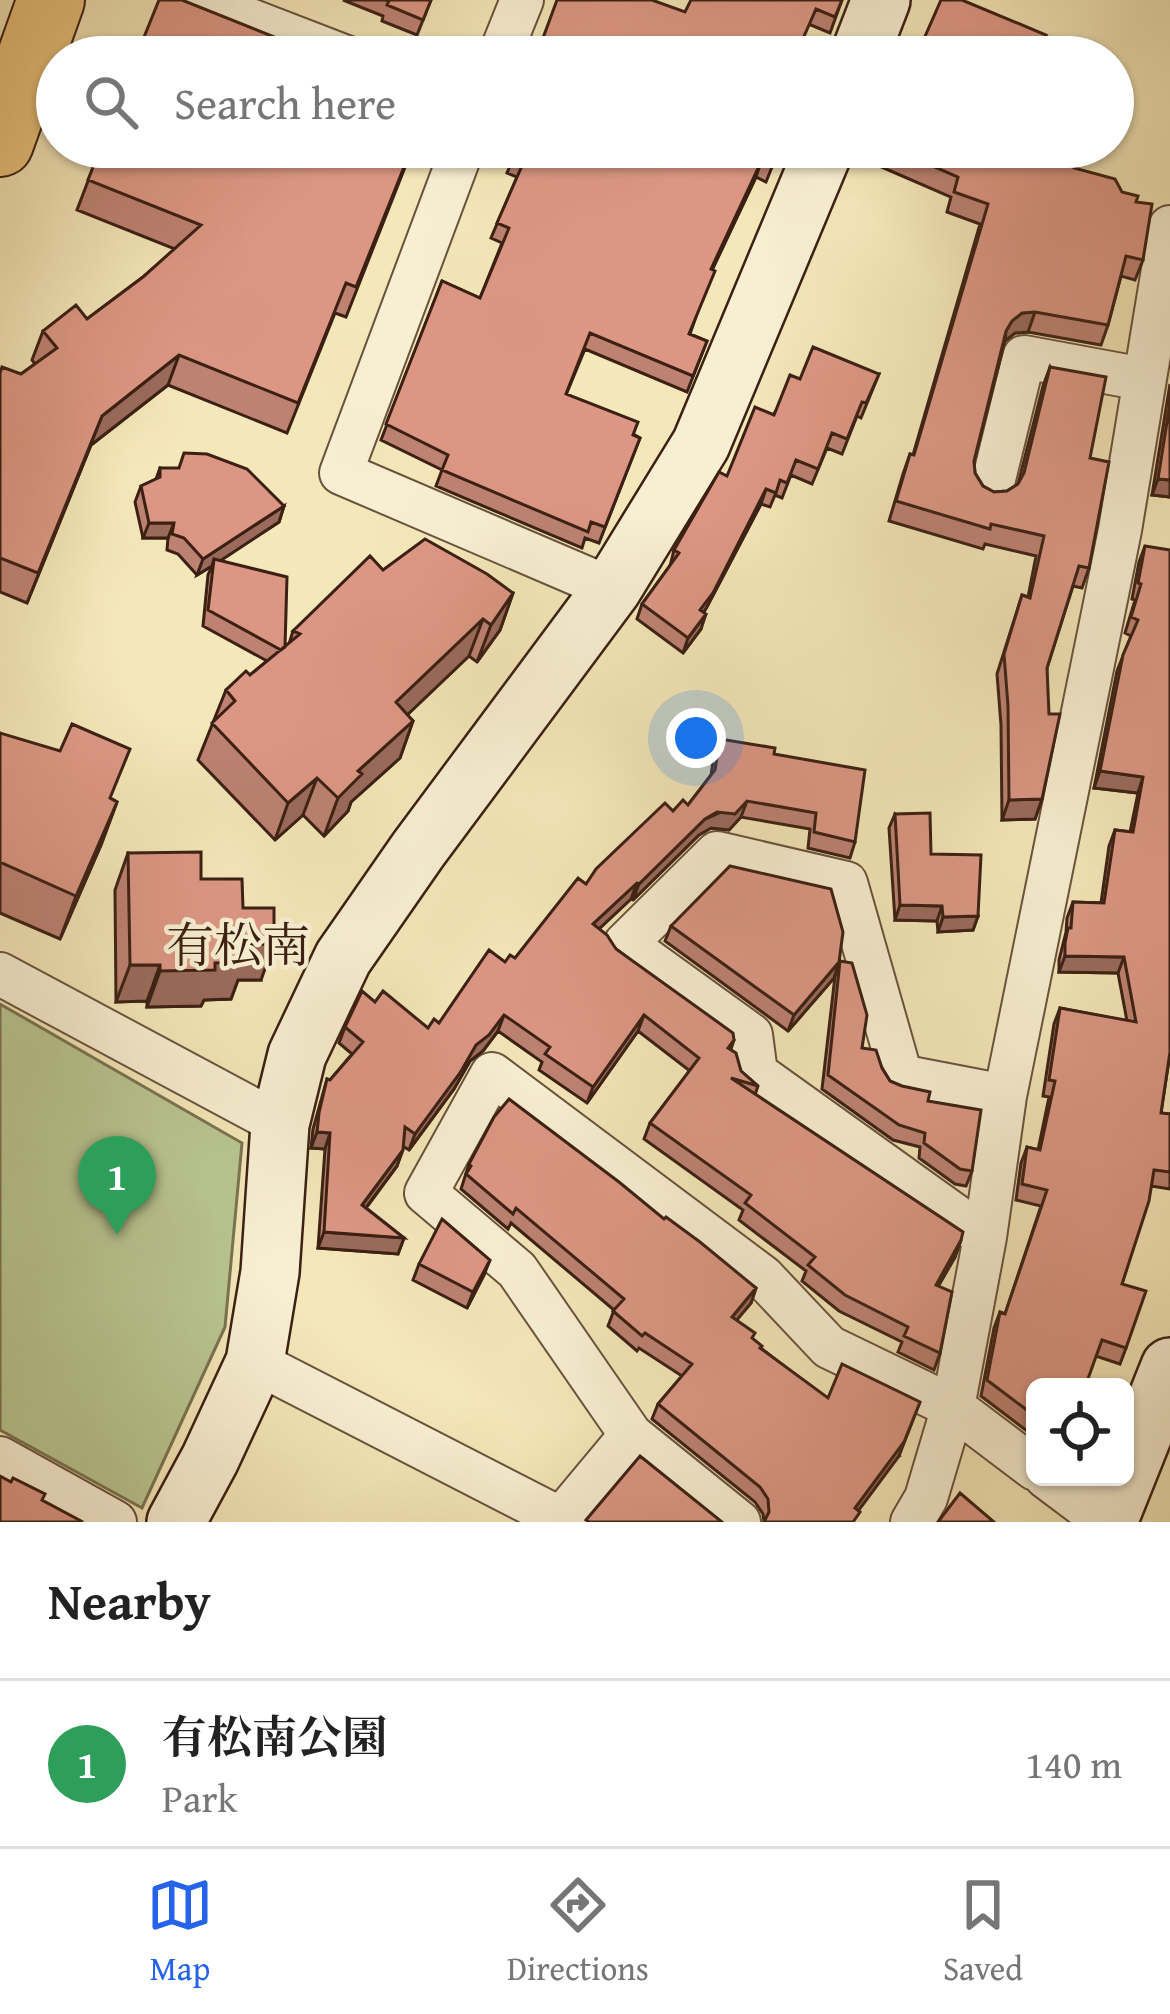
<!DOCTYPE html>
<html lang="en">
<head>
<meta charset="utf-8">
<style>
  body { margin:0; font-family:"Gentium Book Plus","Noto Serif JP",serif; background:#f6f6f6; color:#222 }
  .controls { position:absolute; right:36px; bottom:36px; display:grid; overflow:hidden; border-radius:18px; box-shadow:0 3px 9px #0004 }
  .controls button { width:108px; height:108px; display:grid; place-items:center; padding:0; border:0; border-bottom:3px solid #e0e0e0; background:#fff; color:#222; font:60px sans-serif }
  .you { position:absolute; left:696px; top:738px; width:42px; height:42px; margin:-30px; border:9px solid #fff; border-radius:50%; background:#1a73e8; box-shadow:0 0 0 18px #1a73e833 }
  .badge { display:grid; place-items:center; width:78px; height:78px; border-radius:50%; background:#2563eb; color:#fff; font-size:39px; font-weight:700 }
  .pin { position:absolute; translate:-50% -99px; filter:drop-shadow(0 3px 6px #0008) }
  .pin::after { content:''; position:absolute; top:63px; width:42px; height:36px; background:inherit; clip-path:polygon(0 0,100% 0,50% 100%) }
  .list { margin:0; padding:0; list-style:none }
  h2 { display:flex; justify-content:space-between; align-items:center; height:156px; margin:0; padding:0 48px; font-size:51px }
  h2 small { font-size:39px; font-weight:400; color:#767676 }
  .list li { display:grid; grid-template-columns:78px 1fr auto; gap:36px; align-items:center; box-sizing:border-box; height:168px; padding:0 48px; border-top:3px solid #e0e0e0 }
  .list b { display:block; font-size:45px; white-space:nowrap }
  .list p { margin:0; font-size:39px; white-space:nowrap; color:#767676 }
  .list em { font-size:39px; font-style:normal; color:#767676 }
  .icon { flex:none; width:66px; height:66px; fill:none; stroke:currentColor; stroke-width:2; stroke-linecap:round; stroke-linejoin:round }
  .map { position:relative; flex:none; width:1170px; height:1522px; overflow:hidden }
  .search { position:absolute; background:#fff; box-shadow:0 3px 9px #0004; left:36px; right:36px; top:36px; height:132px; display:flex; align-items:center; gap:30px; box-sizing:border-box; padding:0 42px; border-radius:66px; color:#767676; font-size:45px }
  .sheet { height:324px; background:#fff }
  nav { display:flex; justify-content:space-around; align-items:center; box-sizing:border-box; height:168px; border-top:3px solid #e0e0e0; background:#fff; font-size:33px; color:#767676 }
  nav a { display:grid; justify-items:center; gap:6px }
  nav .on { color:#2563eb }
  .map>svg:first-child { display:block }
  .green { fill:#b9c691; stroke:#7a7352; stroke-width:3 }
  .lines { fill:none; stroke-linecap:round; stroke-linejoin:round }
  .street-casing { stroke:#69523c; stroke-width:46 }
  .secondary-casing { stroke:#3b2013; stroke-width:62 }
  .highway-casing { stroke:#3b2013; stroke-width:70 }
  .street { stroke:#f8efd2; stroke-width:42 }
  .secondary { stroke:#f8efd2; stroke-width:57 }
  .highway { stroke:#eac47c; stroke-width:66 }
  .wall { fill:#bd8272; stroke:#3b2013; stroke-width:3 }
  .shaded-wall { fill:#9a6a5c; stroke:#3b2013; stroke-width:3 }
  .building { fill:#dc9784; stroke:#3b2013; stroke-width:3 }
  .labels { text-anchor:middle; stroke-width:9; stroke-linejoin:round; paint-order:stroke }
  .quarter-label { font-size:48px; fill:#3b2013; stroke:#f8efd2 }
</style>
</head>
<body>
<div class="map">
<svg width="1170" height="1522" viewBox="0 0 1170 1522">
  <rect width="100%" height="100%" fill="#f4e7b9"/>
  <filter id="stains"><feTurbulence type="fractalNoise" baseFrequency=".00167" numOctaves="4"/><feColorMatrix values="0 0 0 0 .2 0 0 0 0 .09 0 0 0 0 .02 0 0 0 .5 -.17"/></filter>
  <radialGradient id="worn" r=".72"><stop offset=".6" stop-color="#630" stop-opacity="0"/><stop offset="1" stop-color="#630" stop-opacity=".3"/></radialGradient>
  <path class="green" d="M 0,1004 L 242,1143 L 225,1327 L 142,1508 L 0,1430 Z"/>
  <g class="lines">
    <defs>
      <path id="street" d="M 198,0 L 346,57
        M 499,57 L 522,0
        M 463,147 L 341,473 L 612,589
        M 992,487 L 1024,357 L 1143,379
        M 0,974 L 280,1124
        M 985,1237 L 756,1073 L 751,1035 L 625,944 L 717,853 L 846,883 L 901,1076 L 1005,1096
        M 255,1362 L 561,1519 L 631,1435
        M 0,1458 L 115,1522
        M 1046,1477 L 1106,1522
        M 739,1522 L 631,1435 L 517,1270 L 426,1193 L 492,1074 L 763,1277 L 829,1347 L 953,1407 L 1035,1469
        M 912,1522 L 926,1498 L 953,1407 L 985,1237 L 1005,1096 L 1120,530 L 1170,227"/>
      <path id="secondary" d="M 859,57 L 881,0
        M 176,1522 L 210,1459 L 255,1362 L 270,1272 L 280,1124 L 297,1055 L 343,958 L 418,850 L 612,589 L 701,444 L 825,147
        M 1108,1522 L 1170,1367"/>
      <path id="highway" d="M 0,143 L 51,0"/>
    </defs>
    <use href="#street" class="street-casing"/>
    <use href="#secondary" class="secondary-casing"/>
    <use href="#highway" class="highway-casing"/>
    <use href="#street" class="street"/>
    <use href="#secondary" class="secondary"/>
    <use href="#highway" class="highway"/>
  </g>
  <path class="wall" d="M 343,0 L 431,0 L 417,35 L 382,21 L 383,16 Z
    M 842,0 L 830,33 L 811,25 L 685,12 Z
    M 101,147 L 413,147 L 346,317 L 335,313 L 287,433 L 168,385 L 91,445 L 27,603 L 0,592 L 0,373 L 21,374 L 35,364 L 32,360 L 43,331 L 87,319 L 143,277 L 175,249 L 77,210 Z
    M 488,147 L 780,147 L 766,182 L 756,177 L 712,270 L 690,334 L 707,341 L 687,392 L 585,349 L 566,395 L 640,438 L 599,543 L 585,538 L 582,548 L 436,486 L 442,470 L 381,440 L 442,281 L 480,298 L 502,243 L 491,238 L 517,177 L 507,173 L 512,161 L 488,151 Z
    M 857,147 L 1052,147 L 1074,168 L 1122,192 L 1136,202 L 1143,260 L 1135,280 L 1121,276 L 1108,325 L 1101,345 L 1028,332 L 1015,333 L 1005,341 L 974,461 L 975,473 L 983,486 L 994,492 L 1007,491 L 1018,484 L 1043,386 L 1050,367 L 1090,458 L 1089,568 L 1082,588 L 1073,586 L 1047,668 L 1042,799 L 1035,819 L 1002,820 L 1001,725 L 997,674 L 1022,595 L 1028,597 L 1036,556 L 985,544 L 983,549 L 889,521 L 903,474 L 910,454 L 913,455 L 980,224 L 947,212 L 951,197 L 856,156 Z
    M 879,374 L 861,418 L 857,416 L 842,454 L 827,448 L 812,484 L 791,475 L 782,498 L 775,495 L 770,507 L 761,504 L 704,612 L 701,629 L 683,653 L 637,619 L 642,604 L 670,566 L 674,550 L 727,476 L 800,379 Z
    M 1170,384 L 1170,497 L 1152,495 Z
    M 160,468 L 284,506 L 279,522 L 220,560 L 285,647 L 289,644 L 293,631 L 383,570 L 513,593 L 500,630 L 477,662 L 469,656 L 407,715 L 413,721 L 400,758 L 351,802 L 348,811 L 324,836 L 303,815 L 275,840 L 198,760 L 226,690 L 250,675 L 267,661 L 203,626 L 208,575 L 212,566 L 197,575 L 178,554 L 167,550 L 168,538 L 143,538 L 135,502 L 141,486 L 156,479 Z
    M 1145,546 L 1169,1060 L 1161,1113 L 1170,1114 L 1170,1189 L 1151,1186 L 1122,1284 L 1126,1348 L 1120,1364 L 1096,1356 L 1035,1387 L 1035,1437 L 981,1396 L 994,1328 L 1000,1312 L 1005,1314 L 1041,1206 L 1016,1200 L 1021,1163 L 1027,1147 L 1038,1150 L 1049,1097 L 1043,1096 L 1054,1024 L 1060,1008 L 1127,1021 L 1118,973 L 1059,972 L 1059,960 L 1066,932 L 1067,918 L 1073,902 L 1101,903 L 1109,846 L 1115,830 L 1130,832 L 1138,793 L 1094,788 L 1117,671 L 1131,636 L 1125,633 L 1135,600 L 1132,599 L 1139,562 Z
    M 0,733 L 117,802 L 101,845 L 60,939 L 0,913 Z
    M 720,739 L 774,754 L 855,842 L 850,858 L 808,848 L 810,829 L 741,817 L 729,830 L 711,828 L 699,835 L 633,900 L 631,899 L 599,929 L 616,949 L 734,1040 L 731,1049 L 741,1071 L 758,1086 L 755,1095 L 961,1240 L 955,1257 L 938,1286 L 940,1353 L 934,1370 L 898,1352 L 902,1342 L 839,1311 L 802,1281 L 806,1271 L 739,1220 L 743,1210 L 644,1139 L 650,1123 L 690,1071 L 638,1031 L 587,1103 L 539,1070 L 542,1062 L 498,1031 L 483,1051 L 470,1061 L 454,1089 L 409,1150 L 403,1146 L 397,1166 L 366,1208 L 404,1238 L 398,1254 L 318,1248 L 325,1149 L 311,1148 L 313,1129 L 327,1079 L 330,1080 L 352,1054 L 339,1043 L 345,1027 L 375,1002 L 428,1028 L 439,1023 L 505,962 L 515,958 L 586,884 L 673,811 L 688,805 L 711,775 L 714,755 Z
    M 895,814 L 931,854 L 978,916 L 973,930 L 938,932 L 937,921 L 895,920 L 889,828 Z
    M 128,853 L 201,879 L 243,908 L 261,980 L 238,980 L 231,999 L 204,1000 L 201,1006 L 147,1007 L 147,1001 L 116,1002 L 115,890 Z
    M 671,926 L 834,978 L 788,1031 L 665,941 Z
    M 840,961 L 862,1048 L 882,1068 L 890,1081 L 928,1101 L 972,1171 L 966,1186 L 955,1184 L 919,1158 L 920,1147 L 893,1140 L 822,1089 L 835,976 Z
    M 469,1164 L 664,1219 L 756,1288 L 751,1303 L 736,1320 L 761,1348 L 899,1456 L 764,1522 L 763,1514 L 755,1502 L 652,1419 L 658,1404 L 682,1376 L 639,1348 L 637,1351 L 608,1326 L 614,1310 L 511,1223 L 508,1229 L 461,1189 Z
    M 419,1264 L 484,1275 L 467,1308 L 413,1280 Z"/>
  <path class="shaded-wall" d="M 1046,35 L 1039,55 L 1025,57 Z
    M 761,162 L 756,177 L 705,285 L 711,269 Z
    M 1035,312 L 1028,332 L 1015,333 L 1005,341 L 1006,331 L 1012,321 L 1022,313 Z
    M 179,355 L 168,385 L 91,445 L 27,603 L 102,416 Z
    M 1158,479 L 1170,480 L 1170,497 L 1152,495 Z
    M 766,489 L 761,504 L 707,607 L 695,625 L 700,610 Z
    M 284,506 L 279,522 L 214,565 L 214,559 L 212,566 L 197,575 L 203,559 Z
    M 149,523 L 174,523 L 168,538 L 143,538 Z
    M 513,593 L 500,630 L 477,662 L 491,625 Z
    M 706,614 L 701,629 L 683,653 L 688,638 Z
    M 483,619 L 469,656 L 382,739 L 396,702 Z
    M 413,721 L 400,758 L 351,802 L 348,811 L 324,836 L 338,798 L 358,771 Z
    M 1100,771 L 1143,777 L 1138,793 L 1094,788 Z
    M 317,778 L 303,815 L 275,840 L 288,803 Z
    M 1042,799 L 1035,819 L 1002,820 L 1009,800 Z
    M 747,801 L 741,817 L 729,830 L 711,828 L 699,835 L 633,900 L 639,884 L 705,819 Z
    M 117,802 L 101,845 L 60,939 L 76,896 Z
    M 637,883 L 631,899 L 587,940 L 593,924 Z
    M 900,905 L 942,906 L 937,921 L 895,920 Z
    M 978,916 L 973,930 L 938,932 L 943,917 Z
    M 244,944 L 274,944 L 261,980 L 238,980 L 231,999 L 204,1000 L 201,1006 L 147,1007 L 160,971 Z
    M 1065,956 L 1124,957 L 1118,973 L 1059,972 Z
    M 839,962 L 834,978 L 788,1031 L 794,1015 Z
    M 130,965 L 160,965 L 147,1001 L 116,1002 Z
    M 504,1015 L 498,1031 L 483,1051 L 470,1061 L 454,1089 L 409,1150 L 415,1134 L 476,1045 Z
    M 644,1015 L 638,1031 L 587,1103 L 593,1087 Z
    M 317,1132 L 330,1133 L 325,1149 L 311,1148 Z
    M 403,1150 L 397,1166 L 356,1221 L 362,1205 Z
    M 324,1232 L 404,1238 L 398,1254 L 318,1248 Z
    M 961,1240 L 955,1257 L 930,1301 L 936,1285 Z
    M 490,1260 L 484,1275 L 467,1308 L 473,1292 Z
    M 756,1288 L 751,1303 L 727,1332 L 732,1317 Z
    M 920,1402 L 899,1456 L 850,1522 L 855,1508 Z"/>
  <path class="building" d="M 159,0 L 182,0 L 324,57 L 136,57 Z
    M 386,0 L 431,0 L 423,20 L 387,5 L 389,1 Z
    M 557,0 L 652,0 L 685,12 L 691,0 L 842,0 L 835,17 L 816,9 L 795,57 L 536,57 Z
    M 941,0 L 962,0 L 1046,35 L 1025,57 L 916,57 Z
    M 101,147 L 412,147 L 356,287 L 346,283 L 298,403 L 179,355 L 102,416 L 38,573 L 0,558 L 0,373 L 2,367 L 21,374 L 57,348 L 43,331 L 76,305 L 87,319 L 143,277 L 201,225 L 88,180 Z
    M 517,147 L 780,147 L 771,166 L 761,162 L 711,269 L 715,271 L 689,334 L 707,341 L 693,376 L 590,333 L 566,394 L 638,422 L 633,435 L 640,438 L 605,527 L 591,522 L 588,532 L 442,470 L 448,455 L 386,424 L 442,281 L 480,298 L 509,228 L 497,223 L 524,161 L 513,157 Z
    M 889,147 L 1052,147 L 1077,154 L 1074,168 L 1115,179 L 1122,192 L 1138,196 L 1136,202 L 1152,204 L 1143,260 L 1126,256 L 1108,325 L 1035,312 L 1022,313 L 1012,321 L 1006,331 L 974,461 L 975,473 L 983,486 L 994,492 L 1007,491 L 1018,484 L 1024,473 L 1050,367 L 1106,377 L 1090,458 L 1109,462 L 1089,568 L 1079,566 L 1047,668 L 1049,714 L 1060,714 L 1042,799 L 1009,800 L 1008,706 L 1004,654 L 1022,595 L 1030,598 L 1044,536 L 991,524 L 990,529 L 896,501 L 910,454 L 914,455 L 988,204 L 954,192 L 958,177 Z
    M 813,347 L 879,374 L 866,403 L 862,402 L 847,439 L 832,433 L 818,469 L 796,460 L 787,483 L 780,480 L 776,493 L 766,489 L 713,593 L 700,610 L 706,614 L 688,638 L 642,604 L 679,553 L 674,550 L 719,472 L 727,476 L 755,407 L 774,415 L 790,375 L 800,379 Z
    M 1170,403 L 1170,480 L 1158,479 Z
    M 184,453 L 207,454 L 247,469 L 284,506 L 203,559 L 184,538 L 172,534 L 174,523 L 149,523 L 141,486 L 160,477 L 160,468 L 179,468 Z
    M 425,539 L 487,574 L 513,593 L 491,625 L 483,619 L 396,702 L 413,721 L 358,771 L 362,774 L 338,798 L 317,778 L 288,803 L 212,723 L 235,701 L 226,690 L 246,671 L 250,675 L 300,634 L 293,631 L 370,556 L 383,570 Z
    M 1145,546 L 1170,550 L 1170,1052 L 1161,1113 L 1170,1114 L 1170,1172 L 1154,1170 L 1149,1201 L 1122,1284 L 1146,1291 L 1126,1348 L 1102,1340 L 1085,1387 L 1035,1387 L 1035,1416 L 987,1380 L 1000,1312 L 1005,1314 L 1047,1190 L 1022,1184 L 1027,1147 L 1040,1150 L 1055,1081 L 1049,1080 L 1060,1008 L 1136,1022 L 1124,957 L 1065,956 L 1065,943 L 1068,928 L 1071,928 L 1073,902 L 1104,903 L 1115,830 L 1133,832 L 1143,777 L 1100,771 L 1123,655 L 1138,620 L 1131,617 L 1141,584 L 1138,583 Z
    M 214,559 L 287,577 L 285,647 L 281,650 L 208,610 Z
    M 72,724 L 130,749 L 110,798 L 117,802 L 76,896 L 0,862 L 0,733 L 60,751 Z
    M 720,739 L 775,748 L 774,754 L 865,770 L 855,842 L 814,832 L 816,813 L 747,801 L 735,814 L 717,812 L 705,819 L 639,884 L 637,883 L 593,924 L 607,935 L 616,949 L 733,1033 L 734,1040 L 728,1048 L 736,1053 L 741,1071 L 758,1086 L 731,1078 L 963,1232 L 961,1240 L 936,1285 L 952,1292 L 940,1353 L 904,1336 L 908,1327 L 845,1295 L 808,1265 L 815,1257 L 745,1203 L 751,1195 L 650,1123 L 699,1058 L 644,1015 L 593,1087 L 545,1054 L 550,1047 L 504,1015 L 489,1035 L 476,1045 L 460,1073 L 415,1134 L 405,1127 L 403,1150 L 362,1205 L 404,1238 L 324,1232 L 330,1133 L 317,1132 L 319,1113 L 327,1079 L 330,1080 L 363,1042 L 345,1027 L 362,991 L 375,1002 L 383,991 L 428,1028 L 434,1019 L 439,1023 L 489,950 L 505,962 L 510,955 L 515,958 L 578,878 L 586,884 L 596,869 L 665,803 L 673,811 L 683,800 L 688,805 L 715,770 Z
    M 930,813 L 931,854 L 981,855 L 978,916 L 943,917 L 942,906 L 900,905 L 895,814 Z
    M 201,852 L 201,879 L 242,879 L 243,908 L 274,908 L 274,944 L 244,944 L 244,962 L 215,963 L 215,970 L 160,971 L 160,965 L 130,965 L 128,853 Z
    M 730,866 L 831,889 L 843,932 L 839,962 L 794,1015 L 671,926 Z
    M 840,961 L 852,963 L 867,1015 L 862,1048 L 876,1050 L 882,1068 L 890,1081 L 902,1086 L 930,1092 L 928,1101 L 981,1110 L 972,1171 L 960,1169 L 924,1143 L 925,1133 L 899,1125 L 828,1075 Z
    M 509,1099 L 619,1182 L 664,1219 L 666,1217 L 700,1242 L 756,1288 L 732,1317 L 755,1333 L 752,1338 L 762,1346 L 760,1348 L 828,1398 L 842,1364 L 920,1402 L 904,1442 L 855,1508 L 860,1512 L 853,1522 L 764,1522 L 769,1512 L 768,1499 L 760,1487 L 658,1404 L 692,1364 L 645,1333 L 642,1336 L 613,1311 L 624,1299 L 516,1208 L 513,1214 L 466,1174 L 471,1166 L 469,1164 L 494,1117 Z
    M 442,1219 L 490,1260 L 473,1292 L 419,1264 Z
    M 640,1456 L 722,1522 L 589,1522 L 586,1520 Z
    M 0,1476 L 11,1482 L 13,1478 L 45,1494 L 42,1500 L 83,1522 L 0,1522 Z
    M 960,1493 L 994,1522 L 938,1522 Z"/>
  <g class="labels">
    <g class="quarter-label">
      <text x="238" y="962">有松南</text>
    </g>
  </g>
  <rect width="100%" height="100%" filter="url(#stains)"/>
  <rect width="100%" height="100%" fill="url(#worn)"/>
</svg>
<div class="controls">
<button><svg class="icon" aria-label="locate" viewBox="0 0 24 24"><circle cx="12" cy="12" r="6"/><path d="M12 2v4M12 18v4M2 12h4M18 12h4"/></svg></button>
</div>
<div class="you"></div>
<div class="pin badge" style="left:117px;top:1235px;background:#2e9e5b">1</div>
<div class="search"><svg class="icon" aria-label="search" viewBox="0 0 24 24"><circle cx="10" cy="10" r="6"/><path d="M15 15l6 6"/></svg>Search here</div>
</div>
<section class="sheet">
<h2>Nearby<small></small></h2>
<ul class="list">
<li><span class="badge" style="background:#2e9e5b">1</span><div><b>有松南公園</b><p>Park</p></div><em>140 m</em></li>
</ul>
</section>
<nav>
<a class="on"><svg class="icon" aria-label="map" viewBox="0 0 24 24"><path d="M3 6l6-2 6 2 6-2v14l-6 2-6-2-6 2zM9 4v14M15 6v14"/></svg>Map</a>
<a><svg class="icon" aria-label="directions" viewBox="0 0 24 24"><path d="M12 3l9 9-9 9-9-9zM9 14v-3h6M13 9l2 2-2 2"/></svg>Directions</a>
<a><svg class="icon" aria-label="saved" viewBox="0 0 24 24"><path d="M7 4h10v16l-5-4-5 4z"/></svg>Saved</a>
</nav>
</body>
</html>
